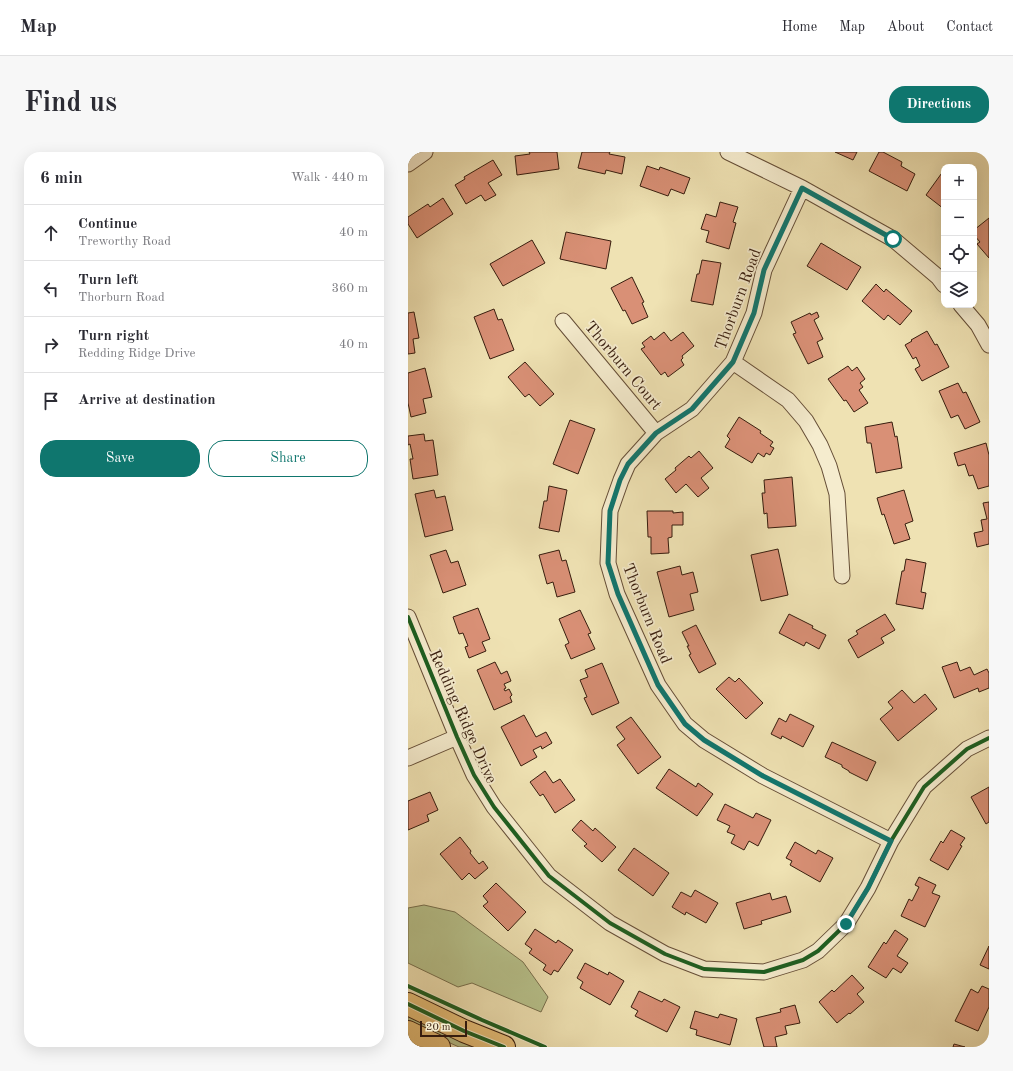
<!DOCTYPE html>
<html lang="en">
<head>
<meta charset="utf-8">
<style>
  body { margin:0; font-family:"Old Standard TT",serif; background:#f7f7f7; color:#2b2b33 }
  .controls { position:absolute; right:12px; top:12px; display:grid; overflow:hidden; border-radius:8px; box-shadow:0 4px 16px #0002 }
  .controls button { width:36px; height:36px; display:grid; place-items:center; padding:0; border:0; border-bottom:1px solid #e1e1e2; background:#fff; color:#2b2b33; font:20px sans-serif }
  .scale { position:absolute; left:12px; bottom:10px; width:47px; box-sizing:border-box; padding-left:4px; border:2px solid #371d0e; border-top:0; font-size:11px; line-height:14px; white-space:nowrap; color:#371d0e; -webkit-text-stroke:3px #f5ecce; paint-order:stroke }
  .stop { position:absolute; width:12px; height:12px; margin:-9px; border:3px solid #0f766e; border-radius:50%; background:#fff }
  .stop.end { background:#0f766e; border-color:#fff; box-shadow:0 1px 4px #0008 }
  .list { margin:0; padding:0; list-style:none }
  h2 { display:flex; justify-content:space-between; align-items:center; height:52px; margin:0; padding:0 16px; font-size:17px }
  h2 small { font-size:13px; font-weight:400; color:#7c7c81 }
  .list li { display:grid; grid-template-columns:26px 1fr auto; gap:12px; align-items:center; box-sizing:border-box; height:56px; padding:0 16px; border-top:1px solid #e1e1e2 }
  .list b { display:block; font-size:15px; white-space:nowrap }
  .list p { margin:0; font-size:13px; white-space:nowrap; color:#7c7c81 }
  .list em { font-size:13px; font-style:normal; color:#7c7c81 }
  .actions { display:flex; gap:8px; padding:12px 16px }
  .actions a { flex:1; padding:9px 0; border:1px solid #0f766e; border-radius:16px; text-align:center; font-size:14px; color:#0f766e }
  .actions .main { background:#0f766e; color:#fff }
  .icon { flex:none; width:22px; height:22px; fill:none; stroke:currentColor; stroke-width:2; stroke-linecap:round; stroke-linejoin:round }
  .map { position:relative; flex:none; width:581px; height:895px; overflow:hidden; border-radius:16px }
  header { display:flex; align-items:center; gap:24px; box-sizing:border-box; height:56px; padding:0 20px; background:#fff; border-bottom:1px solid #e1e1e2 }
  header strong { font-size:19px }
  nav { display:flex; gap:22px; margin-inline-start:auto; font-size:14px }
  .intro { display:flex; align-items:center; justify-content:space-between; box-sizing:border-box; height:96px; padding:0 24px }
  h1 { margin:0; font-size:28px }
  .button { padding:10px 18px; border-radius:16px; background:#0f766e; color:#fff; font-size:14px; font-weight:700 }
  main { display:flex; gap:24px; padding:0 24px }
  aside { flex:1; background:#fff; border-radius:16px; box-shadow:0 4px 16px #0002 }
  .map>svg:first-child { display:block }
  .green { fill:#b8c38d; stroke:#78704e }
  .building { fill:#d99076; stroke:#371d0e }
  .lines { fill:none; stroke-linecap:round; stroke-linejoin:round }
  .minor-casing { stroke:#654e37; stroke-width:17 }
  .primary-casing { stroke:#371d0e; stroke-width:24 }
  .path { stroke:#371d0e; stroke-width:2.5; stroke-dasharray:1 2; stroke-linecap:butt }
  .minor { stroke:#f5ecce; stroke-width:15 }
  .primary { stroke:#e8c17a; stroke-width:22 }
  .cycleway-casing { stroke:#f5ecce; stroke-width:6 }
  .cycleway { stroke:#1b5e20; stroke-width:4 }
  .route { stroke:#0f766e; stroke-width:5 }
  .labels { text-anchor:middle; stroke-width:3.5; stroke-linejoin:round; paint-order:stroke }
  .street-label { font-size:16px; fill:#371d0e; stroke:#f5ecce }
</style>
</head>
<body>
<header>
<strong>Map</strong>
<nav><a>Home</a><a>Map</a><a>About</a><a>Contact</a></nav>
</header>
<div class="intro"><h1>Find us</h1><a class="button">Directions</a></div>
<main>
<aside>
<h2>6 min<small>Walk · 440 m</small></h2>
<ul class="list">
<li><svg class="icon" aria-label="ahead" viewBox="0 0 24 24"><path d="M12 20V5M6 11l6-6 6 6"/></svg><div><b>Continue</b><p>Treworthy Road</p></div><em>40 m</em></li>
<li><svg class="icon" aria-label="left" viewBox="0 0 24 24"><path d="M17 20v-9H6M10 6l-5 5 5 5"/></svg><div><b>Turn left</b><p>Thorburn Road</p></div><em>360 m</em></li>
<li><svg class="icon" aria-label="right" viewBox="0 0 24 24"><path d="M7 20v-9h11M14 6l5 5-5 5"/></svg><div><b>Turn right</b><p>Redding Ridge Drive</p></div><em>40 m</em></li>
<li><svg class="icon" aria-label="arrive" viewBox="0 0 24 24"><path d="M6 21V4h12l-3 4 3 4H6"/></svg><div><b>Arrive at destination</b></div></li>
</ul>
<div class="actions"><a class="main">Save</a><a>Share</a></div>
</aside>
<div class="map">
<svg width="581" height="895" viewBox="0 0 581 895">
  <rect width="100%" height="100%" fill="#efe2b3"/>
  <filter id="stains"><feTurbulence type="fractalNoise" baseFrequency=".005" numOctaves="4"/><feColorMatrix values="0 0 0 0 .2 0 0 0 0 .09 0 0 0 0 .02 0 0 0 .5 -.17"/></filter>
  <radialGradient id="worn" r=".72"><stop offset=".6" stop-color="#630" stop-opacity="0"/><stop offset="1" stop-color="#630" stop-opacity=".3"/></radialGradient>
  <path class="green" d="M 16,753 L 47,760 L 115,810 L 140,845 L 133,860 L 64,831 L 50,835 L 0,811 L 0,756 Z
    M 0,863 L 69,895 L 51,895 L 0,872 Z"/>
  <path class="building" d="M 121,0 L 149,0 L 151,17 L 109,23 L 107,4 L 122,2 Z
    M 174,0 L 202,0 L 201,2 L 217,5 L 214,22 L 198,18 L 197,22 L 170,16 Z
    M 427,0 L 449,0 L 445,8 Z
    M 471,0 L 475,0 L 494,10 L 493,14 L 507,22 L 499,39 L 461,19 Z
    M 85,8 L 94,23 L 80,31 L 88,43 L 77,49 L 73,43 L 58,52 L 47,33 L 57,27 L 56,25 Z
    M 239,14 L 251,18 L 252,15 L 282,26 L 276,42 L 263,37 L 260,44 L 232,34 Z
    M 536,18 L 536,57 L 518,43 Z
    M 35,46 L 45,62 L 9,86 L 0,72 L 0,65 L 20,52 L 22,55 Z
    M 312,50 L 330,55 L 325,70 L 328,71 L 321,97 L 298,90 L 301,79 L 293,77 L 298,62 L 308,65 Z
    M 581,66 L 581,106 L 569,92 L 572,90 L 566,83 L 566,78 Z
    M 158,80 L 203,89 L 198,117 L 152,107 Z
    M 124,88 L 137,111 L 95,134 L 82,112 Z
    M 413,91 L 453,115 L 439,138 L 399,114 Z
    M 294,108 L 313,111 L 305,153 L 283,149 L 289,122 L 291,122 Z
    M 224,125 L 236,150 L 234,151 L 240,165 L 224,172 L 217,158 L 215,159 L 203,136 Z
    M 468,132 L 476,140 L 478,137 L 504,159 L 492,173 L 480,163 L 476,168 L 454,149 Z
    M 86,157 L 90,168 L 94,167 L 106,198 L 82,207 L 66,165 Z
    M 6,160 L 11,186 L 5,187 L 7,201 L 0,202 L 0,161 Z
    M 409,160 L 411,165 L 406,168 L 415,187 L 409,190 L 415,205 L 400,212 L 385,182 L 388,181 L 383,170 L 402,161 L 403,163 Z
    M 519,179 L 527,193 L 529,192 L 541,215 L 514,229 L 507,217 L 512,214 L 508,205 L 505,207 L 497,193 L 504,189 L 503,188 Z
    M 256,180 L 263,189 L 275,180 L 286,194 L 274,204 L 275,206 L 273,208 L 276,213 L 260,225 L 257,220 L 253,223 L 233,197 L 237,195 L 234,191 L 243,184 L 246,188 Z
    M 117,210 L 146,242 L 132,254 L 121,242 L 117,245 L 100,225 Z
    M 440,214 L 444,219 L 449,215 L 457,227 L 452,231 L 455,235 L 451,238 L 460,251 L 446,260 L 438,248 L 436,249 L 420,227 Z
    M 17,216 L 24,245 L 15,247 L 18,261 L 3,265 L 0,251 L 0,221 Z
    M 550,231 L 555,241 L 558,240 L 572,270 L 557,277 L 550,263 L 543,266 L 531,239 Z
    M 331,265 L 353,279 L 352,281 L 365,290 L 362,294 L 366,296 L 362,303 L 358,301 L 356,305 L 350,301 L 344,311 L 317,295 L 322,287 L 319,284 Z
    M 162,268 L 187,277 L 170,322 L 145,312 Z
    M 484,270 L 487,285 L 489,284 L 494,316 L 468,321 L 463,291 L 459,291 L 457,275 Z
    M 16,282 L 17,289 L 25,288 L 30,323 L 5,327 L 2,307 L 5,307 L 2,292 L 0,293 L 0,284 Z
    M 578,291 L 581,303 L 581,334 L 570,337 L 565,323 L 561,324 L 557,312 L 550,314 L 546,301 Z
    M 291,299 L 305,316 L 293,326 L 301,336 L 290,345 L 278,332 L 268,341 L 257,327 L 268,318 L 267,316 L 281,304 L 283,306 Z
    M 384,325 L 388,374 L 360,376 L 359,361 L 356,362 L 354,341 L 357,341 L 356,328 Z
    M 141,334 L 159,338 L 151,380 L 131,376 L 136,349 L 139,349 Z
    M 26,338 L 28,346 L 37,344 L 45,378 L 17,385 L 7,342 Z
    M 496,338 L 505,369 L 497,372 L 502,387 L 486,392 L 476,362 L 474,363 L 469,346 Z
    M 581,350 L 581,392 L 569,395 L 566,381 L 575,379 L 573,368 L 579,367 L 575,351 Z
    M 239,359 L 265,359 L 265,361 L 275,360 L 275,373 L 264,373 L 264,385 L 260,386 L 261,401 L 243,402 L 243,385 L 240,385 Z
    M 370,397 L 380,443 L 353,449 L 343,403 Z
    M 38,398 L 43,411 L 50,409 L 58,433 L 35,441 L 22,403 Z
    M 151,398 L 154,409 L 158,408 L 167,440 L 149,445 L 145,430 L 139,432 L 131,403 Z
    M 498,407 L 518,411 L 513,440 L 518,441 L 515,457 L 488,452 L 494,419 L 496,419 Z
    M 272,414 L 274,423 L 285,420 L 290,440 L 282,442 L 286,458 L 261,465 L 249,420 Z
    M 70,456 L 82,487 L 74,490 L 78,499 L 61,506 L 57,495 L 60,494 L 55,481 L 51,482 L 45,465 Z
    M 172,458 L 183,481 L 180,482 L 187,497 L 163,507 L 157,493 L 161,491 L 151,467 Z
    M 381,462 L 405,474 L 404,476 L 418,483 L 411,497 L 398,490 L 396,494 L 371,481 Z
    M 477,462 L 487,478 L 473,486 L 476,491 L 450,506 L 440,488 L 450,482 L 448,479 Z
    M 288,473 L 308,512 L 291,521 L 281,503 L 283,502 L 279,494 L 281,494 L 274,480 Z
    M 87,510 L 93,522 L 99,519 L 103,529 L 96,532 L 98,536 L 96,537 L 97,539 L 101,537 L 104,543 L 102,545 L 104,550 L 86,558 L 69,518 Z
    M 549,510 L 552,519 L 562,515 L 566,523 L 579,517 L 581,521 L 581,536 L 571,540 L 570,536 L 546,546 L 534,515 Z
    M 194,511 L 211,551 L 184,563 L 176,546 L 179,545 L 172,528 L 180,525 L 177,518 Z
    M 321,525 L 327,530 L 331,526 L 355,551 L 338,567 L 308,537 Z
    M 494,538 L 506,551 L 517,542 L 529,557 L 490,589 L 472,567 L 485,556 L 480,550 Z
    M 382,562 L 406,574 L 395,595 L 374,584 L 373,587 L 363,582 L 371,566 L 378,570 Z
    M 116,563 L 128,585 L 138,580 L 144,591 L 134,597 L 133,594 L 125,598 L 129,605 L 113,614 L 93,575 Z
    M 223,565 L 253,605 L 230,622 L 209,593 L 217,587 L 208,575 Z
    M 424,590 L 468,610 L 459,629 L 441,620 L 441,619 L 434,615 L 434,613 L 417,605 Z
    M 261,617 L 288,635 L 290,631 L 305,642 L 289,664 L 248,636 Z
    M 137,619 L 145,631 L 152,627 L 167,648 L 147,661 L 135,642 L 132,644 L 122,630 Z
    M 581,635 L 581,670 L 578,672 L 563,645 Z
    M 22,640 L 30,658 L 19,663 L 21,669 L 0,678 L 0,649 Z
    M 317,652 L 345,666 L 348,661 L 363,668 L 350,694 L 341,689 L 336,698 L 323,691 L 327,683 L 319,680 L 322,674 L 309,668 Z
    M 173,668 L 185,679 L 187,676 L 208,695 L 194,710 L 176,694 L 179,692 L 164,678 Z
    M 543,678 L 557,686 L 552,693 L 554,694 L 540,718 L 522,708 L 533,689 L 535,691 Z
    M 52,685 L 63,699 L 62,701 L 71,712 L 75,709 L 80,716 L 67,727 L 61,721 L 54,728 L 32,702 Z
    M 387,690 L 408,702 L 410,698 L 425,706 L 412,730 L 382,713 L 384,709 L 378,706 Z
    M 226,696 L 261,721 L 245,744 L 210,718 Z
    M 511,725 L 528,733 L 524,741 L 532,744 L 517,775 L 493,764 L 501,747 L 504,749 L 511,735 L 507,733 Z
    M 88,731 L 118,760 L 100,779 L 75,754 L 80,750 L 75,744 Z
    M 287,738 L 310,751 L 298,771 L 278,760 L 277,763 L 264,755 L 273,740 L 283,745 Z
    M 362,741 L 364,748 L 378,744 L 383,760 L 353,769 L 354,772 L 336,777 L 328,751 Z
    M 127,777 L 148,791 L 150,788 L 165,798 L 150,820 L 146,818 L 143,823 L 135,818 L 138,813 L 121,801 L 124,797 L 117,792 Z
    M 487,778 L 500,787 L 489,804 L 500,811 L 493,821 L 485,816 L 478,826 L 460,815 L 476,790 L 478,792 Z
    M 581,794 L 581,817 L 572,813 Z
    M 177,811 L 200,823 L 201,820 L 216,829 L 202,853 L 172,836 L 175,830 L 169,826 Z
    M 444,823 L 456,836 L 449,842 L 456,850 L 442,862 L 441,861 L 429,871 L 411,850 L 424,838 L 426,840 Z
    M 574,834 L 581,837 L 581,855 L 570,879 L 547,869 L 563,837 L 570,841 Z
    M 231,839 L 254,850 L 256,847 L 272,855 L 259,880 L 227,864 L 230,859 L 223,855 Z
    M 387,853 L 392,871 L 377,874 L 379,882 L 367,885 L 369,895 L 356,895 L 348,866 L 373,860 L 372,857 Z
    M 287,859 L 310,866 L 312,862 L 329,867 L 322,893 L 288,883 L 289,878 L 282,876 Z
    M 546,892 L 557,895 L 545,895 Z"/>
  <g class="lines">
    <defs>
      <path id="minor" d="M 320,0 L 394,36 L 485,87 L 530,125 L 536,133
        M 0,12 L 17,0
        M 394,36 L 356,118 L 346,161 L 325,210 L 284,257 L 248,281 L 220,312 L 213,328 L 202,359 L 200,411 L 209,442 L 250,533 L 277,572 L 296,588 L 355,624 L 483,689
        M 553,153 L 570,173 L 581,193
        M 155,169 L 248,281
        M 325,210 L 380,248 L 398,269 L 412,293 L 421,314 L 429,342 L 434,424
        M 0,465 L 49,585 L 66,623 L 86,655 L 141,724 L 202,771 L 257,802 L 296,817 L 356,820 L 395,808 L 410,799 L 438,772 L 460,736 L 483,689 L 516,635 L 559,597 L 581,586
        M 0,606 L 49,585"/>
      <path id="primary" d="M 0,852 L 56,879 L 96,895
        M 0,880 L 31,895"/>
    </defs>
    <use href="#minor" class="minor-casing"/>
    <use href="#primary" class="primary-casing"/>
    <path class="path" d="M 112,884 L 137,895"/>
    <use href="#minor" class="minor"/>
    <use href="#primary" class="primary"/>
    <defs>
      <path id="cycleway" d="M 0,465 L 49,585 L 66,623 L 86,655 L 141,724 L 202,771 L 257,802 L 296,817 L 356,820 L 395,808 L 410,799 L 438,772 L 460,736 L 483,689 L 516,635 L 559,597 L 581,586
        M 0,834 L 74,868 L 137,895
        M 0,852 L 56,879 L 96,895"/>
    </defs>
    <use href="#cycleway" class="cycleway-casing"/>
    <use href="#cycleway" class="cycleway"/>
  </g>
  <g class="lines">
    <path class="route" d="M 438,772 L 460,736 L 483,689 L 355,624 L 296,588 L 277,572 L 250,533 L 210,442 L 200,411 L 202,359 L 212,328 L 220,312 L 248,281 L 284,257 L 325,210 L 346,161 L 356,118 L 394,36 L 485,87"/>
  </g>
  <g class="labels">
    <g class="street-label">
      <text transform="translate(329 147) rotate(-70)" y="6">Thorburn Road</text>
      <text transform="translate(216 213) rotate(50)" y="6">Thorburn Court</text>
      <text transform="translate(240 461) rotate(68)" y="6">Thorburn Road</text>
      <text transform="translate(56 564) rotate(66)" y="6">Redding Ridge Drive</text>
    </g>
  </g>
  <rect width="100%" height="100%" filter="url(#stains)"/>
  <rect width="100%" height="100%" fill="url(#worn)"/>
</svg>
<div class="controls">
<button>+</button>
<button>−</button>
<button><svg class="icon" aria-label="locate" viewBox="0 0 24 24"><circle cx="12" cy="12" r="6"/><path d="M12 2v4M12 18v4M2 12h4M18 12h4"/></svg></button>
<button><svg class="icon" aria-label="layers" viewBox="0 0 24 24"><path d="M12 4l9 5-9 5-9-5zM3 14l9 5 9-5"/></svg></button>
</div>
<div class="scale">20 m</div>
<div class="stop" style="left:485px;top:87px"></div>
<div class="stop end" style="left:438px;top:772px"></div>
</div>
</main>
</body>
</html>
